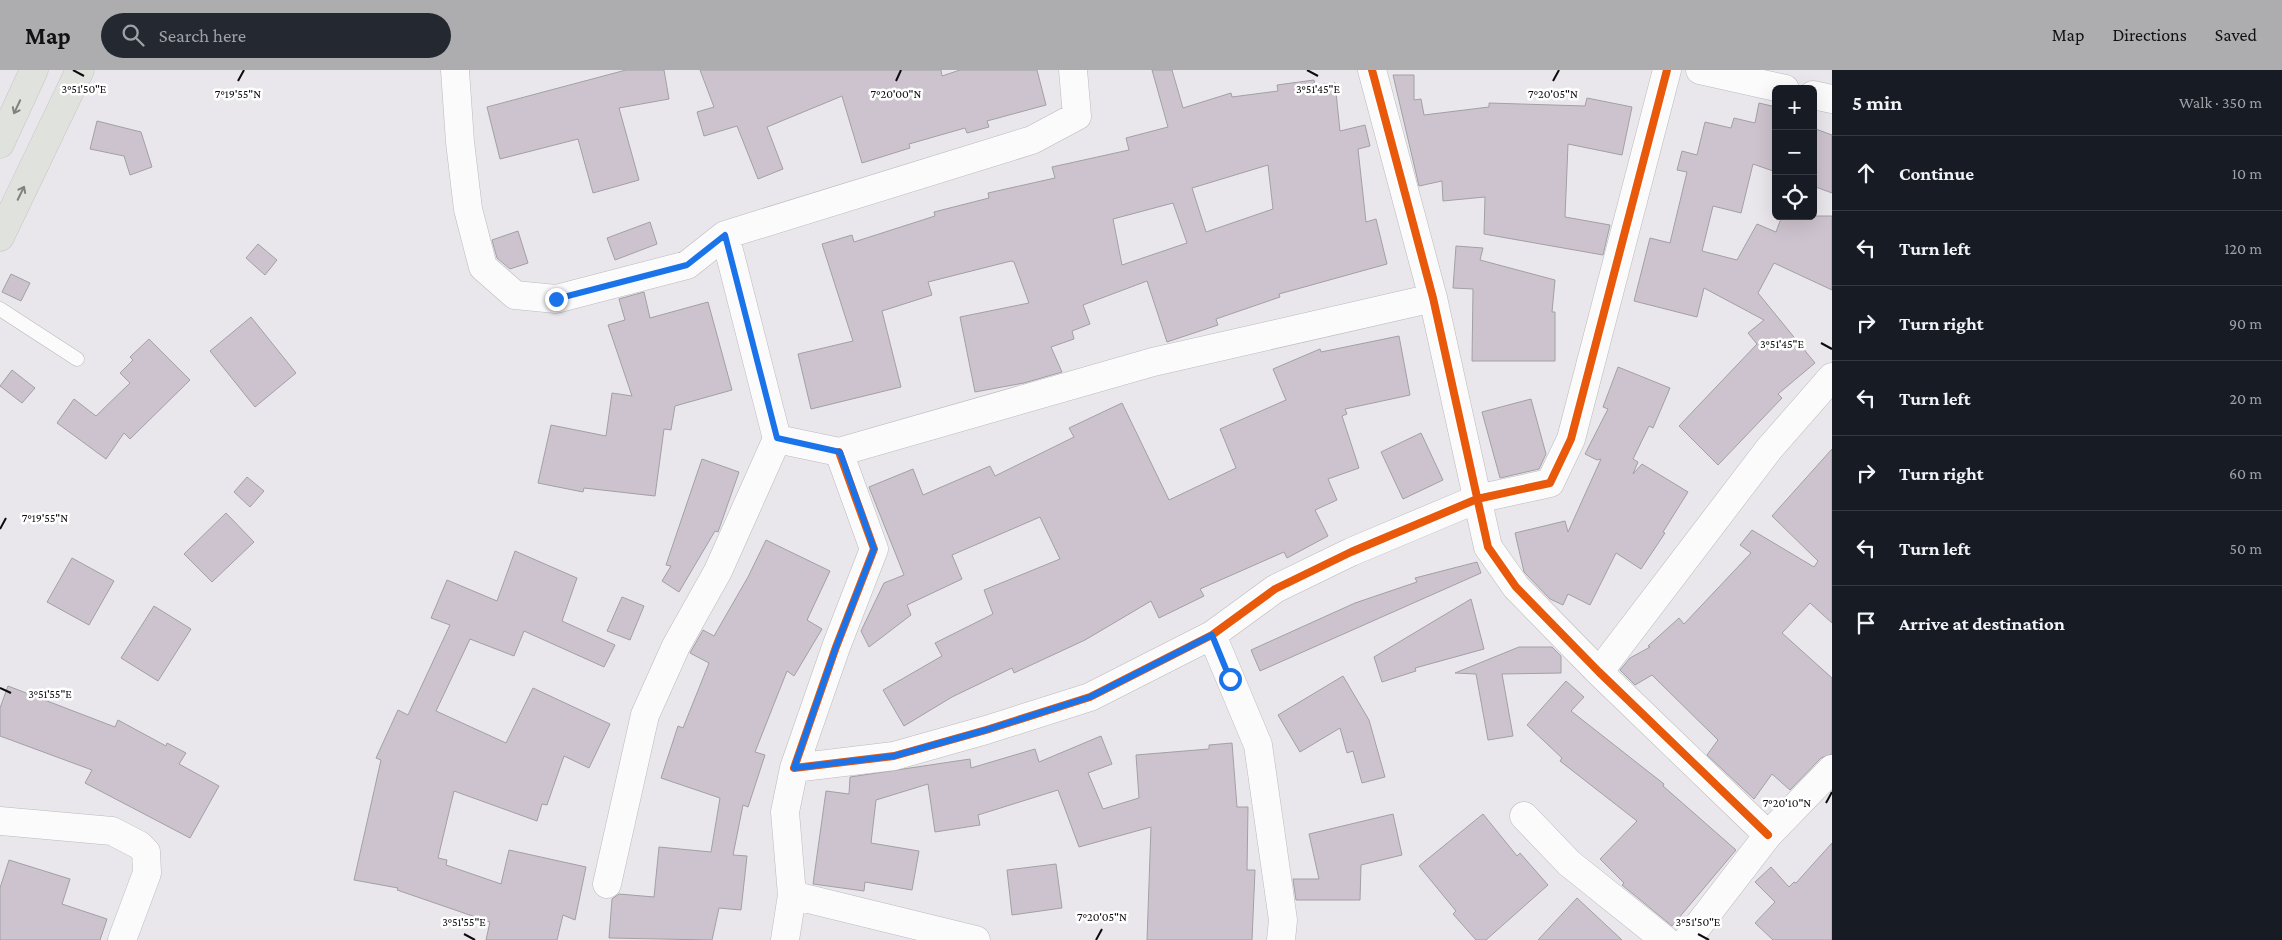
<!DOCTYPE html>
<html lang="en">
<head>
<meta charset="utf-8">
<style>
  body { margin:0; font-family:"Crimson Pro",serif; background:#242831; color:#f1f3f6 }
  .controls { position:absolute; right:15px; top:15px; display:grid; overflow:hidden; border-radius:8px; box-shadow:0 5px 20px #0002 }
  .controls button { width:45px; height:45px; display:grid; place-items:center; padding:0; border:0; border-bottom:1px solid #363941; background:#171b24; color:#f1f3f6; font:25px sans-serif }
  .stop { position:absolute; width:15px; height:15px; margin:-11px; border:4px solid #1a73e8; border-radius:50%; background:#fff }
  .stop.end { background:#1a73e8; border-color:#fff; box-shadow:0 1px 5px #0008 }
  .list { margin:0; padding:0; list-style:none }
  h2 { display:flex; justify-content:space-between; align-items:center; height:65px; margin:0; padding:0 20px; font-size:21px }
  h2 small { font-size:16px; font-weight:400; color:#9ea1a6 }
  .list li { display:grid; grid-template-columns:32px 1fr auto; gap:15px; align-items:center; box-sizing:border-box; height:75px; padding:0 20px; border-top:1px solid #363941 }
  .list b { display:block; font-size:19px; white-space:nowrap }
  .list em { font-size:16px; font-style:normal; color:#9ea1a6 }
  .icon { flex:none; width:28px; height:28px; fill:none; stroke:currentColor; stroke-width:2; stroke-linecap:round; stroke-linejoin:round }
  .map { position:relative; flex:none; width:1832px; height:870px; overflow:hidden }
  header { display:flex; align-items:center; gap:30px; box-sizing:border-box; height:70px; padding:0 25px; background:#adadb0; color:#111 }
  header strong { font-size:24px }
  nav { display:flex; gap:28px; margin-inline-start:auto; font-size:18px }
  .search { width:350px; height:45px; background:#242831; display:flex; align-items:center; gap:12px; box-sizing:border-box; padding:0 18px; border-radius:28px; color:#9ea1a6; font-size:19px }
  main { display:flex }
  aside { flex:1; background:#171b24 }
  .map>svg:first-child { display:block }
  .building { fill:#cdc3ce; stroke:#a2a0a4; fill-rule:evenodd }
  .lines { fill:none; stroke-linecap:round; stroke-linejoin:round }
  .lane-casing { stroke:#bbb9bc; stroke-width:15 }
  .street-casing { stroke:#bbb9bc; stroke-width:29 }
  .primary-casing { stroke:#c7c5c8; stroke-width:29 }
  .lane { stroke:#fcfbfc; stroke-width:14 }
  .street { stroke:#fcfbfc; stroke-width:28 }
  .primary { stroke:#e0e2dd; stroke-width:28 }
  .cycleway-casing { stroke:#fff; stroke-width:11 }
  .cycleway { stroke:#e8590c; stroke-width:8 }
  .oneway { stroke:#818180 }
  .route { stroke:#1a73e8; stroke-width:6 }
  .ticks { fill:none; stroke:#0d0b0e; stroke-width:2 }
  .ticks-label { font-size:12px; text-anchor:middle; fill:#0d0b0e; stroke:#fff; stroke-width:5; stroke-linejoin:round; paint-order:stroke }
</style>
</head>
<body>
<header>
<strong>Map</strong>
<div class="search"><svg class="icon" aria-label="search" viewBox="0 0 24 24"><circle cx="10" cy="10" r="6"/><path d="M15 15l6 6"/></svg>Search here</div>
<nav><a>Map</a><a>Directions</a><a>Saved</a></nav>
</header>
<main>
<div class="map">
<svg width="1832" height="870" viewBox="0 0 1832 870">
  <rect width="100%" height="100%" fill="#e9e7eb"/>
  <path class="building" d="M 626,0 L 664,0 L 669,29 L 619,38 L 639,110 L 593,123 L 578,69 L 500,89 L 487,37 Z
    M 700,0 L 941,0 L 942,6 L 960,0 L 1037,0 L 1046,35 L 987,51 L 989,57 L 967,63 L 965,58 L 909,74 L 910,78 L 862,93 L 842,26 L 767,57 L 783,99 L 758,109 L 737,56 L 704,66 L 697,42 L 714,37 Z
    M 1152,0 L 1172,0 L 1183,38 L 1231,23 L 1232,27 L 1278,21 L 1277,15 L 1314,10 L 1315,15 L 1335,13 L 1340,61 L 1365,55 L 1370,76 L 1358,79 L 1366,152 L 1376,149 L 1387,194 L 1279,224 L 1280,227 L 1216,249 L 1218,255 L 1167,272 L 1147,211 L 1083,235 L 1090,254 L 1072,261 L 1074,269 L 1051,277 L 1062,302 L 1024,313 L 975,322 L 960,247 L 1029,233 L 1014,192 L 1011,191 L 928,212 L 932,225 L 882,241 L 901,317 L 811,339 L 798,284 L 853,271 L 822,174 L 852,165 L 854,172 L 935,146 L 934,142 L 989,128 L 988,123 L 1055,108 L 1052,97 L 1129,80 L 1126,68 L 1168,57 ZM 1268,95 L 1273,139 L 1206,162 L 1192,118 ZM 1173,133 L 1187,173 L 1122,195 L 1113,149 Z
    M 1393,5 L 1414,5 L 1414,30 L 1421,29 L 1424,45 L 1489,37 L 1489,33 L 1585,36 L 1587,28 L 1632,37 L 1622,85 L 1568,74 L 1565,147 L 1610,155 L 1603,185 L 1484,164 L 1485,127 L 1443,131 L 1442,111 L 1419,116 Z
    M 1759,33 L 1776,37 L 1776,102 L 1753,94 L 1741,143 L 1713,136 L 1702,181 L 1737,190 L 1757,154 L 1776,162 L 1782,146 L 1832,146 L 1832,220 L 1774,193 L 1758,223 L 1815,293 L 1778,324 L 1782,328 L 1718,395 L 1679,356 L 1757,274 L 1748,263 L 1764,250 L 1704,218 L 1697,247 L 1634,231 L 1650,168 L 1670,173 L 1687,102 L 1677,100 L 1682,81 L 1697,85 L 1705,52 L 1731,58 L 1734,48 L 1755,53 Z
    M 97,51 L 141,62 L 152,97 L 130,105 L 124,86 L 90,79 Z
    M 1813,58 L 1832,65 L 1832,123 L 1813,116 Z
    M 650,152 L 657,174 L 615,190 L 607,168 Z
    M 518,161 L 528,193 L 510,199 L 497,188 L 492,170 Z
    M 258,174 L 277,190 L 265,205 L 246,188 Z
    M 1456,176 L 1483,178 L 1480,190 L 1555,210 L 1552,242 L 1555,242 L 1555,291 L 1472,291 L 1473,219 L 1453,218 Z
    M 11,204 L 30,213 L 21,231 L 2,222 Z
    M 644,222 L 650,248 L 708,232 L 732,320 L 675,336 L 671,360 L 664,359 L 655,426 L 584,418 L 583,422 L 538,413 L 551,355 L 606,366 L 612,323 L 632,326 L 608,255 L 625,250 L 619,229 Z
    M 251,247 L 296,303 L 255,337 L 210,281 Z
    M 1399,266 L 1410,325 L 1345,339 L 1347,344 L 1342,346 L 1359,398 L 1328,409 L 1337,430 L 1315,440 L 1328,466 L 1287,488 L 1284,482 L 1200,519 L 1204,526 L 1159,548 L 1151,531 L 1085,570 L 1014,603 L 1012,598 L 952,627 L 904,656 L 883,620 L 942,586 L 935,573 L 993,544 L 984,520 L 1060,489 L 1040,447 L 952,485 L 962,509 L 907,535 L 911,545 L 869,577 L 861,561 L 884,513 L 904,505 L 869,417 L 913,399 L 923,425 L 990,396 L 995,406 L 1074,367 L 1069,358 L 1122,333 L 1169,430 L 1236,398 L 1220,359 L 1286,330 L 1273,299 L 1320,279 L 1321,282 Z
    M 149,269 L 190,310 L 130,369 L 124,363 L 106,389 L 57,353 L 74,329 L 96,346 L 130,313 L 120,303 L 133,290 L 130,287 Z
    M 1618,297 L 1670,318 L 1653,358 L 1649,356 L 1633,389 L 1638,392 L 1633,404 L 1642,394 L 1688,422 L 1663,462 L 1665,463 L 1641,499 L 1616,483 L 1590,535 L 1568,524 L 1563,535 L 1550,529 L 1524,502 L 1515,463 L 1565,451 L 1568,462 L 1601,389 L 1597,390 L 1585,384 L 1608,339 L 1603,337 Z
    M 12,300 L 35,318 L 22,333 L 0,316 Z
    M 1531,329 L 1546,384 L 1539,399 L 1500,408 L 1482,342 Z
    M 1421,363 L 1443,410 L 1403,429 L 1381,382 Z
    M 1832,379 L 1832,553 L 1810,533 L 1782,563 L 1832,608 L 1832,684 L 1821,688 L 1790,720 L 1772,704 L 1754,729 L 1707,685 L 1718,670 L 1652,605 L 1635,615 L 1620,600 L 1630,588 L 1650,577 L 1648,576 L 1679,548 L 1684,554 L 1751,483 L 1740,475 L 1752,460 L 1814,497 L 1818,491 L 1772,446 Z
    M 702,389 L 739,402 L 718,462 L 715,461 L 679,522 L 662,511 L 671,496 L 666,495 Z
    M 247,407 L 264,421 L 250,437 L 234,422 Z
    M 226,443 L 254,472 L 212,512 L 184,484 Z
    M 766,470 L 830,501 L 807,550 L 822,559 L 794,606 L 787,601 L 755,682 L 765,685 L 748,737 L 743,735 L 733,785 L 747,786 L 741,840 L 719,838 L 712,870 L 609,868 L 612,829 L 619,824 L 654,827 L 659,777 L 711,782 L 720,728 L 661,708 L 678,656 L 683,658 L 709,593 L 690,583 L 703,560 L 714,566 L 748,507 Z
    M 515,481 L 577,508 L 562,551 L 615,575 L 604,597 L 524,561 L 514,586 L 470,569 L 436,641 L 506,673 L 533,618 L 610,654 L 589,698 L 564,686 L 547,735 L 542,734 L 537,751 L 454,721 L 438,788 L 447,790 L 446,795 L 501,814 L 509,780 L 586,797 L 575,850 L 563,845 L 557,870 L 486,870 L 490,852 L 397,820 L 398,818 L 354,810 L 381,690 L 376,688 L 398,640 L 408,645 L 450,555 L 431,548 L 447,510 L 497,531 Z
    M 72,488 L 114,511 L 89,555 L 47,532 Z
    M 1477,492 L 1481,503 L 1260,601 L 1251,580 L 1355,533 L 1417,512 L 1415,508 Z
    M 622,527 L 644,536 L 630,570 L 607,561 Z
    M 1471,529 L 1484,579 L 1415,598 L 1416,601 L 1382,612 L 1374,587 Z
    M 154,536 L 191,559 L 158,611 L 121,588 Z
    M 1519,577 L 1552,577 L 1561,586 L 1561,603 L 1502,604 L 1513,666 L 1488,670 L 1476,604 L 1455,603 Z
    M 1343,606 L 1369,650 L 1385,707 L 1362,713 L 1353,681 L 1347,683 L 1340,658 L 1300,682 L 1278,645 Z
    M 1566,611 L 1584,627 L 1571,641 L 1664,714 L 1663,716 L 1736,780 L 1672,856 L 1622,815 L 1624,813 L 1600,789 L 1637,751 L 1560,691 L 1562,688 L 1527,655 Z
    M 8,616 L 115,657 L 118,650 L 166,676 L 167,673 L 186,683 L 179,694 L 219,716 L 190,768 L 85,713 L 92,700 L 0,666 L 0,638 Z
    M 1101,666 L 1112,694 L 1088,703 L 1103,739 L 1139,728 L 1136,685 L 1209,679 L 1209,675 L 1232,673 L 1237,737 L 1248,737 L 1247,800 L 1255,800 L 1252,870 L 1147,870 L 1151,757 L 1079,777 L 1058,720 L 978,745 L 980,755 L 935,762 L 928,714 L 876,730 L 871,773 L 919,781 L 912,820 L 865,812 L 864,821 L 813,814 L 826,721 L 849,724 L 850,707 L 970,689 L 971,698 L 1035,679 L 1039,692 Z
    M 1393,744 L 1402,785 L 1361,795 L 1360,830 L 1296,830 L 1293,809 L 1319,809 L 1309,764 Z
    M 1483,744 L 1517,786 L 1520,783 L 1548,815 L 1486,870 L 1476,870 L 1453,844 L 1456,841 L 1419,796 Z
    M 1832,773 L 1832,870 L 1773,870 L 1755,853 L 1775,832 L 1755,812 L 1771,797 L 1789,817 L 1794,812 L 1796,813 Z
    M 9,790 L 70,809 L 62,834 L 107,849 L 100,870 L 0,870 L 0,818 Z
    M 1056,794 L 1062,838 L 1012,845 L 1007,800 Z
    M 1577,828 L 1622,870 L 1538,870 Z"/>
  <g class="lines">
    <defs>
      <path id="lane" d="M 0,239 L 77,289"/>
      <path id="street" d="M 455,0 L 460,72 L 468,139 L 483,197 L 515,225 L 556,229 L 687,195 L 725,165 L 1032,70 L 1077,46 L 1073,0
        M 1372,0 L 1433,228 L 1488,477 L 1516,517 L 1599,602 L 1768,765
        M 1700,0 L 1785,19
        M 1813,25 L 1832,29
        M 777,369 L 839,382 L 1153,292 L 1433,228
        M 839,382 L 874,479 L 836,577 L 794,698 L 894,686 L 986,660 L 1090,627 L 1212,565 L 1275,519 L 1351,482 L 1477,429 L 1550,413 L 1571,369 L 1667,0
        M 1212,565 L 1258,675 L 1283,850 L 1281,870
        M 1599,602 L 1769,379 L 1832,307
        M 1524,746 L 1569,793 L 1665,870
        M 0,751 L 112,761 L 139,775 L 146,782 L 147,803 L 122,870
        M 607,814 L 645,645 L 676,576 L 718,501 L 777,369 L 725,165
        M 792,825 L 976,870
        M 785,870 L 792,825 L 785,742 L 794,698
        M 1687,870 L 1768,765 L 1832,699"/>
      <path id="primary" d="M 0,74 L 34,0
        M 0,167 L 80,0"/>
    </defs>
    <use href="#lane" class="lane-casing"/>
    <use href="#street" class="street-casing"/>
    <use href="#primary" class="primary-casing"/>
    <use href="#lane" class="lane"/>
    <use href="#street" class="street"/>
    <use href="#primary" class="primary"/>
    <defs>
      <path id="cycleway" d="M 1372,0 L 1433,228 L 1488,477 L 1516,517 L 1599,602 L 1768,765
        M 839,382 L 874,479 L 836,577 L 794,698 L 894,686 L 986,660 L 1090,627 L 1212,565 L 1275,519 L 1351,482 L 1477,429 L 1550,413 L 1571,369 L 1667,0"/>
    </defs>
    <use href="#cycleway" class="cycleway-casing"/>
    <use href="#cycleway" class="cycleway"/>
  </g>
  <defs><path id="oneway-shaft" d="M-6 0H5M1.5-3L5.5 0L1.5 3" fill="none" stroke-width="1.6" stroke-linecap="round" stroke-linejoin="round" transform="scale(1.25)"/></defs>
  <g class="oneway">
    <use href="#oneway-shaft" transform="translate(17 37) rotate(115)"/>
    <use href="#oneway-shaft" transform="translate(21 123) rotate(-64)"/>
  </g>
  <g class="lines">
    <path class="route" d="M 556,229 L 687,195 L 725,165 L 777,368 L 840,382 L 874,479 L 836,577 L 794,698 L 894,686 L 986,660 L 1090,627 L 1212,565 L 1230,609"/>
  </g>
  <path class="ticks" d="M 73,0 L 84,6M 1307,0 L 1318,6M 238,11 L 244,0M 896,11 L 901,0M 1553,11 L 1559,0M 1821,273 L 1832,279M 0,459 L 6,448M 0,618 L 11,623M 1826,733 L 1832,722M 464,864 L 475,870M 1698,864 L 1709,870M 1096,870 L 1102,859"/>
  <g class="ticks-label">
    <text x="84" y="23">3°51'50"E</text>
    <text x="1318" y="23">3°51'45"E</text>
    <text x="238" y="28">7°19'55"N</text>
    <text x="896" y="28">7°20'00"N</text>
    <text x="1553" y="28">7°20'05"N</text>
    <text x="1782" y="278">3°51'45"E</text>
    <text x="45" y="452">7°19'55"N</text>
    <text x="50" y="628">3°51'55"E</text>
    <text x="1787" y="737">7°20'10"N</text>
    <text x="1102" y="851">7°20'05"N</text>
    <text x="464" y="856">3°51'55"E</text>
    <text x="1698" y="856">3°51'50"E</text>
  </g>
</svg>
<div class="controls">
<button>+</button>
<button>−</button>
<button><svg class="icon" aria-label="locate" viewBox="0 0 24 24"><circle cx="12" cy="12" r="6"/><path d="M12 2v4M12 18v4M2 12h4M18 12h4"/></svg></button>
</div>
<div class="stop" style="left:1230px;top:609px"></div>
<div class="stop end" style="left:556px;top:229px"></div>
</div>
<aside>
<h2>5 min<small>Walk · 350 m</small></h2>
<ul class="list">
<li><svg class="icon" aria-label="ahead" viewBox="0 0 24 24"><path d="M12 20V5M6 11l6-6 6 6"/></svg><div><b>Continue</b></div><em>10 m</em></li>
<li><svg class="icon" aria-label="left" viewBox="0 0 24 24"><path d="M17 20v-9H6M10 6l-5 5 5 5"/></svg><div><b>Turn left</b></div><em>120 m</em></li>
<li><svg class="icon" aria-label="right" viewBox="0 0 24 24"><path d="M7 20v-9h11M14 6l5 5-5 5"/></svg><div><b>Turn right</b></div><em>90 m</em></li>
<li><svg class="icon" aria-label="left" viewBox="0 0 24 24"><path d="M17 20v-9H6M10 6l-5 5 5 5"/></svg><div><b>Turn left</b></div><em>20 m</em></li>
<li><svg class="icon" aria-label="right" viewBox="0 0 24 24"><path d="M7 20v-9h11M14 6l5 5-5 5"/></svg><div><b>Turn right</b></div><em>60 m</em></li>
<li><svg class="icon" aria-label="left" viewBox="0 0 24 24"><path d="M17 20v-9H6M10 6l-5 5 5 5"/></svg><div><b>Turn left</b></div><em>50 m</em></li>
<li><svg class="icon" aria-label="arrive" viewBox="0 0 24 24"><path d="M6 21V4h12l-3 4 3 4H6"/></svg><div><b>Arrive at destination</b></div></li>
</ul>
</aside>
</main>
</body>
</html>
